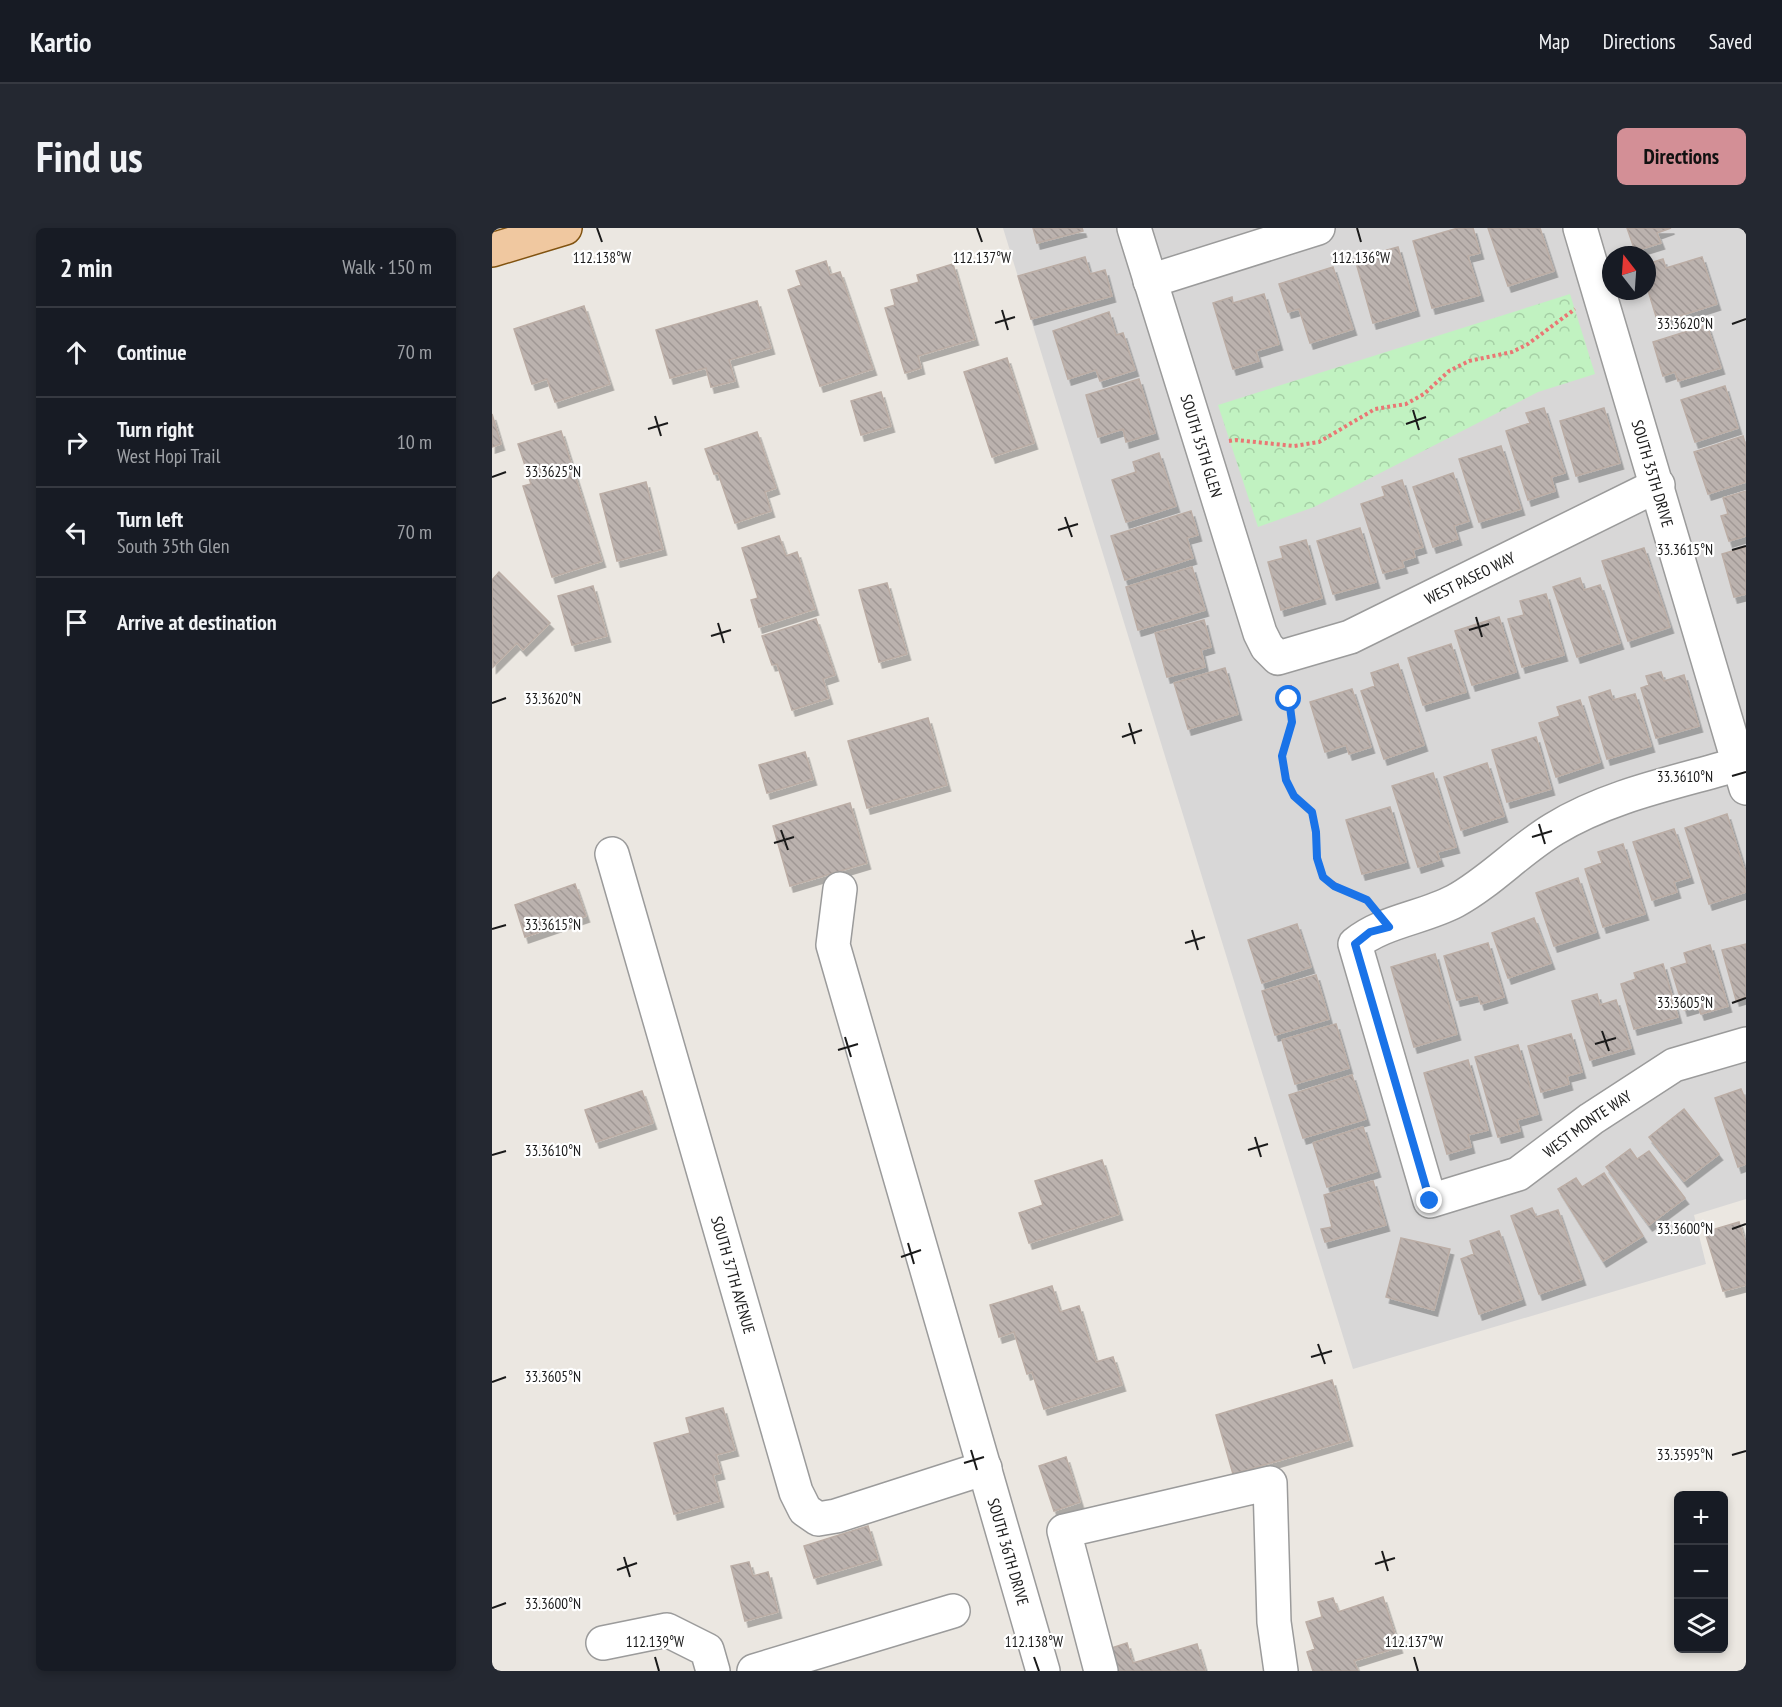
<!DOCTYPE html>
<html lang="en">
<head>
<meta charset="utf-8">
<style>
  body { margin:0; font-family:"PT Sans Narrow",sans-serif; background:#242831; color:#f1f3f6 }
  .controls { position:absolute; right:18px; bottom:18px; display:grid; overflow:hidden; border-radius:9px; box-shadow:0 3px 9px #0003 }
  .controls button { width:54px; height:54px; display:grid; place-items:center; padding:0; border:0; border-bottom:2px solid #363941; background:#171b24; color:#f1f3f6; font:30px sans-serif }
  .compass { position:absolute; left:1110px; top:18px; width:54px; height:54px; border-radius:50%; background:#171b24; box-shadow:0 3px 9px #0003; rotate:343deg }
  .stop { position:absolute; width:18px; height:18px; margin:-14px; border:4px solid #1a73e8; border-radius:50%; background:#fff }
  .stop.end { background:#1a73e8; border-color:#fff; box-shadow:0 2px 6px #0008 }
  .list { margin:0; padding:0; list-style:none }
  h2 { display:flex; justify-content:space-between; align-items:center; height:78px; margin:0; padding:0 24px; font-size:26px }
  h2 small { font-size:20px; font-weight:400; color:#9ea1a6 }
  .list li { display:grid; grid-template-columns:39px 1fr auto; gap:18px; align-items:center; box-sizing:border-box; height:90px; padding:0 24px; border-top:2px solid #363941 }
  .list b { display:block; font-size:22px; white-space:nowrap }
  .list p { margin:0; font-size:20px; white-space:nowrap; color:#9ea1a6 }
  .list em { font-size:20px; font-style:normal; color:#9ea1a6 }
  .icon { flex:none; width:33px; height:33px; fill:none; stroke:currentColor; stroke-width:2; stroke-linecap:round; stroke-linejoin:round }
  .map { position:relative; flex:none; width:1254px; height:1443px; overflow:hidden; border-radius:9px }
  header { display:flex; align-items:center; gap:36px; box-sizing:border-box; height:84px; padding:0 30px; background:#171b24; border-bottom:2px solid #363941 }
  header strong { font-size:28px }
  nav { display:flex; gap:33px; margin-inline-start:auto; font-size:21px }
  .intro { display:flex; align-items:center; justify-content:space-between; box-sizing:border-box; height:144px; padding:0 36px }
  h1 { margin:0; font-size:42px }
  .button { padding:15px 27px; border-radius:9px; background:#d38f96; color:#111; font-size:21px; font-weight:700 }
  main { display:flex; gap:36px; padding:0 36px }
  aside { flex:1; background:#171b24; border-radius:9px; box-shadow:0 3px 9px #0003 }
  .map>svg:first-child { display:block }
  .residential { fill:#d8d7d7; fill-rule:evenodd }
  .park { fill:url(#park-crowns) }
  .building { fill:url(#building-back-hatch); stroke:#bbada5; stroke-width:1.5; filter:url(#shadow) }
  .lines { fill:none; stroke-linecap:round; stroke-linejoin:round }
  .minor-casing { stroke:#9b9b9b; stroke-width:36 }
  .major-casing { stroke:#815310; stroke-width:36 }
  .path { stroke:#e97774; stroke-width:4; stroke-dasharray:3 3; stroke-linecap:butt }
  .minor { stroke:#fff; stroke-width:33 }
  .major { stroke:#f0c8a0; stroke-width:33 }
  .route { stroke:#1a73e8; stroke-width:8 }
  .ticks { fill:none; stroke:#1a1a1a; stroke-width:2 }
  .labels { text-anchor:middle; stroke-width:4.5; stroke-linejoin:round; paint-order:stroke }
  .street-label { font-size:16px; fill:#1a1a1a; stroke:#fff }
  .ticks-label { font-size:15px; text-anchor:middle; fill:#1a1a1a; stroke:#fff; stroke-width:4.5; stroke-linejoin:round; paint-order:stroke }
</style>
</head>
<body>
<header>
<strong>Kartio</strong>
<nav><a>Map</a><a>Directions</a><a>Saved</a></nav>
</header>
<div class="intro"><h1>Find us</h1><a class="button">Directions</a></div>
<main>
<aside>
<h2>2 min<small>Walk · 150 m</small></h2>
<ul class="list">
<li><svg class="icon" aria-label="ahead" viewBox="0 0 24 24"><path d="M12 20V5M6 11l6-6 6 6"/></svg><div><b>Continue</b></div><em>70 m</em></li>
<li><svg class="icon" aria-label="right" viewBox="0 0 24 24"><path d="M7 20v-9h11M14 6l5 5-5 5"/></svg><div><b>Turn right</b><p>West Hopi Trail</p></div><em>10 m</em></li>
<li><svg class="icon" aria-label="left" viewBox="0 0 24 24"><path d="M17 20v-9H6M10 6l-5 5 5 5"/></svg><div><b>Turn left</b><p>South 35th Glen</p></div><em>70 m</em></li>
<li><svg class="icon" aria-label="arrive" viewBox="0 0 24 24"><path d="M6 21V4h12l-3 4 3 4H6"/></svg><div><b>Arrive at destination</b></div></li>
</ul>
</aside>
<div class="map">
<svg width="1254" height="1443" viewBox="0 0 1254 1443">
  <defs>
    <pattern id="park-crowns" width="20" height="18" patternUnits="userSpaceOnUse" patternTransform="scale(1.5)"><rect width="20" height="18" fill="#c1f2c1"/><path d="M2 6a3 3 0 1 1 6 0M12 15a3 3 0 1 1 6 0" fill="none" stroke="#a5cfa5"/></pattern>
    <pattern id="building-back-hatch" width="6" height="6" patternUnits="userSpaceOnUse" patternTransform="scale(1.5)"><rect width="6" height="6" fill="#bbb2ae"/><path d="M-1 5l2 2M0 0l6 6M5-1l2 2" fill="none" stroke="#a09895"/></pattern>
    <filter id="shadow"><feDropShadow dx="3.5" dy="6" stdDeviation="0" flood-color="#0004"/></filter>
  </defs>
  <rect width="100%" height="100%" fill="#ebe7e1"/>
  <path class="residential" d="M 511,0 L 1254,0 L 1254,971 L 1202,987 L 1214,1036 L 861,1141 ZM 1119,27 L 1155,27 L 1155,63 L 1119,63 Z"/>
  <path class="park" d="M 1078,66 L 1103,146 L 1046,164 L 822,279 L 766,299 L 726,177 Z"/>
  <path class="building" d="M 541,0 L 590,0 L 591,3 L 545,15 Z
    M 966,0 L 981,0 L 988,25 L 976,28 L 988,67 L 940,80 L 921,13 Z
    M 996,0 L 1048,0 L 1062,43 L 1016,58 Z
    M 1135,0 L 1179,0 L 1165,5 L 1169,15 L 1143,23 Z
    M 906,19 L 924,82 L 881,95 L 863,31 Z
    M 593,29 L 598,46 L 613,42 L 620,68 L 539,91 L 526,48 Z
    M 1210,29 L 1225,76 L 1166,95 L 1155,59 L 1155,36 L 1171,31 L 1174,40 Z
    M 334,33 L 338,47 L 348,44 L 381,141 L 328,158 L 296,62 L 309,57 L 304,43 Z
    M 461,36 L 483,111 L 426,128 L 429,140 L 413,145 L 393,80 L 403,77 L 399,62 L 427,54 L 425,47 Z
    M 841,39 L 861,101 L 818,115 L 807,81 L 796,84 L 787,56 Z
    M 772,66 L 787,116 L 764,123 L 767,133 L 741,141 L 721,75 L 740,69 L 741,75 Z
    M 265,73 L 279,120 L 237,132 L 243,153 L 219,159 L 214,140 L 178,150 L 164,102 Z
    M 92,78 L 118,156 L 63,174 L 55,151 L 40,156 L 22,101 Z
    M 617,84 L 624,107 L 631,105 L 643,142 L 608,153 L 604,142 L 576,151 L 561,103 Z
    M 1215,97 L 1229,140 L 1186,153 L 1183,144 L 1171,148 L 1161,114 Z
    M 515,130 L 542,215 L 500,229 L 472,144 Z
    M 647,151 L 663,205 L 634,214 L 631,201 L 606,209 L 594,167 Z
    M 1233,158 L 1246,200 L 1203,214 L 1189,172 Z
    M 389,164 L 399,198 L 369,207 L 359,173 Z
    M 1052,180 L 1073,245 L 1059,249 L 1063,263 L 1036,272 L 1014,203 L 1038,195 L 1034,185 Z
    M 1112,180 L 1128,235 L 1084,248 L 1068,193 Z
    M 0,186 L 9,216 L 0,219 Z
    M 69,203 L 110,333 L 60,349 L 31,258 L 39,256 L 26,216 Z
    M 265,204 L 284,260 L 273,264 L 279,283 L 243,295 L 226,245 L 222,246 L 213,221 Z
    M 1251,208 L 1254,218 L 1254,254 L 1216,266 L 1202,224 Z
    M 1009,218 L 1029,281 L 987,294 L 967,231 Z
    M 667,225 L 684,278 L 634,294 L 620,252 L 644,244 L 641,234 Z
    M 961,245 L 977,293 L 962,298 L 966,311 L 941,319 L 921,259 Z
    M 910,252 L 931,319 L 921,322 L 923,329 L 910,333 L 912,339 L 891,345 L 869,276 L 893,268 L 890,259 Z
    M 154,254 L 171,321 L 125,333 L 108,266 Z
    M 1254,263 L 1254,308 L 1237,313 L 1229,288 L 1236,286 L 1231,270 Z
    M 699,283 L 706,307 L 695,310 L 701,330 L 633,352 L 619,308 Z
    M 868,300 L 884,354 L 841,366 L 825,313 Z
    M 287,308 L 294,328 L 305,324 L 323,381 L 267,399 L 259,372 L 266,370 L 250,320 Z
    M 814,312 L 830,370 L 789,382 L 776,334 L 791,330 L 788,319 Z
    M 1254,319 L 1254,366 L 1242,369 L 1230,326 Z
    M 1152,320 L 1178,399 L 1136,413 L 1110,333 Z
    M 700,339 L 713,382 L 646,402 L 634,359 Z
    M 7,344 L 58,395 L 31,422 L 25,415 L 1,439 L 0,352 Z
    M 1088,350 L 1092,362 L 1108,357 L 1128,415 L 1085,429 L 1061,359 Z
    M 395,355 L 415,426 L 387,434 L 367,362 Z
    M 101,358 L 115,408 L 80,417 L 66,368 Z
    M 1054,366 L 1072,427 L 1030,439 L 1016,391 L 1032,387 L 1028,373 Z
    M 1007,389 L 1024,444 L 980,457 L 963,403 Z
    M 324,391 L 343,447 L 331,451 L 337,470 L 300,482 L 285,436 L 280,437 L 270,408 Z
    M 712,392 L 719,419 L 709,422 L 713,439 L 675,449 L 663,405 Z
    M 959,416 L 974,464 L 931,477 L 916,430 Z
    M 906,436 L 932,517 L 892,531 L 869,463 L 883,458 L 879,445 Z
    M 733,440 L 746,486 L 696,501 L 682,455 Z
    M 1169,444 L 1172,453 L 1192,447 L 1207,498 L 1164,510 L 1149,460 L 1157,457 L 1154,448 Z
    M 860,461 L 879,519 L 857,526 L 854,517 L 833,524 L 818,474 Z
    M 1118,462 L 1121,472 L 1143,466 L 1159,518 L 1115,531 L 1097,469 Z
    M 1088,472 L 1108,534 L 1064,549 L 1047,495 L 1068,488 L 1065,479 Z
    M 436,490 L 455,557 L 375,580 L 356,513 Z
    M 1044,509 L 1059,561 L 1015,574 L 1000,522 Z
    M 313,524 L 321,551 L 275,565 L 267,537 Z
    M 995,535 L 1012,588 L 969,602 L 952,549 Z
    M 941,545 L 964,619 L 945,624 L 948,632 L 926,639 L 900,558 Z
    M 358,575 L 375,635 L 298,658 L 281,598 Z
    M 898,579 L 914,634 L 870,646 L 854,592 Z
    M 1235,586 L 1254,647 L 1254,664 L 1217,676 L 1193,600 Z
    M 1182,601 L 1198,649 L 1182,654 L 1185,664 L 1160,672 L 1141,614 Z
    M 1131,616 L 1153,686 L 1111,699 L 1093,641 L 1110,635 L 1106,624 Z
    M 1086,650 L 1104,704 L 1062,718 L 1044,665 Z
    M 83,656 L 94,688 L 33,709 L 23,677 Z
    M 1042,690 L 1059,735 L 1016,750 L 1000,705 Z
    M 805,696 L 819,739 L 770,755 L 756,712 Z
    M 996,715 L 1012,769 L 989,776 L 986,767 L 965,772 L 952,728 Z
    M 1254,716 L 1254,769 L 1244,772 L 1230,722 Z
    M 1218,717 L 1236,778 L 1209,786 L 1206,778 L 1192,782 L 1179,740 L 1195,735 L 1192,725 Z
    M 943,726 L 965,806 L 922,819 L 899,739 Z
    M 1171,736 L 1186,789 L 1142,801 L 1129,756 L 1144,751 L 1142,745 Z
    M 824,747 L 837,791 L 783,807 L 770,763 Z
    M 1105,766 L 1108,777 L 1124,772 L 1139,820 L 1098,832 L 1080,773 Z
    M 844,796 L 857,840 L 803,856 L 790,812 Z
    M 1079,806 L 1090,844 L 1075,848 L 1077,856 L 1049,864 L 1036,818 Z
    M 1026,817 L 1046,886 L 1025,892 L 1028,903 L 1006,909 L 983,829 Z
    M 976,832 L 996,902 L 976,907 L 979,919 L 955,926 L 932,845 Z
    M 860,847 L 874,891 L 811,910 L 797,867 Z
    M 1249,861 L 1254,873 L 1254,936 L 1246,939 L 1223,870 Z
    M 150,863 L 161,895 L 104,914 L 93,882 Z
    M 1192,881 L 1227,926 L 1192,953 L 1157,909 Z
    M 871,899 L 885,943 L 835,959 L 821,915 Z
    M 1138,921 L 1145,931 L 1157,923 L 1193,970 L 1157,997 L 1114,939 Z
    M 610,932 L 627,986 L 537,1015 L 527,985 L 551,977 L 543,953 Z
    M 1112,945 L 1151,1008 L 1111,1033 L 1066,961 L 1084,950 L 1090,959 Z
    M 881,953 L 894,997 L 833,1014 L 829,1001 L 840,999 L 832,967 Z
    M 1040,980 L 1044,989 L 1066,982 L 1090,1051 L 1047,1066 L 1019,988 Z
    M 1247,994 L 1254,1018 L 1254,1057 L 1231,1063 L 1213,1004 Z
    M 1007,1003 L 1030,1071 L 987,1086 L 969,1031 L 982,1026 L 978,1013 Z
    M 909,1010 L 958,1021 L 942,1082 L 894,1069 Z
    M 560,1058 L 568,1084 L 587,1078 L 604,1134 L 621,1129 L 630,1157 L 552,1181 L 540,1144 L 535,1146 L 522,1104 L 507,1109 L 498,1077 Z
    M 840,1152 L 857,1212 L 741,1246 L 724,1187 Z
    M 231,1180 L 243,1222 L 224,1227 L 229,1245 L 221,1247 L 228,1273 L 182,1286 L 162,1215 L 198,1205 L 194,1190 Z
    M 574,1229 L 588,1274 L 562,1283 L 547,1238 Z
    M 376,1298 L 386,1331 L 322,1350 L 312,1318 Z
    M 257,1334 L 261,1348 L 276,1344 L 286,1384 L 253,1393 L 239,1338 Z
    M 891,1369 L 907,1419 L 862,1433 L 866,1443 L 821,1443 L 815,1424 L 823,1421 L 814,1394 L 830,1389 L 826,1374 L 841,1370 L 846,1384 Z
    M 635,1415 L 641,1435 L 705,1416 L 713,1443 L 609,1443 L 604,1425 Z"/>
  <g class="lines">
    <defs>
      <g id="minor">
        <path id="s1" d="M 642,0 L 768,405 L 775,419 L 786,430 L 858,409 L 1166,257"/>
        <path id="s2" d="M 1088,0 L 1254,560"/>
        <path d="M 658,53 L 826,0"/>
        <path id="s3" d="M 1247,536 C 1186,554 1117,567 1062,601 C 1027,622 998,654 963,673 C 931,690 891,693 863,716 L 938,973 L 1026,946 L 1099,891 L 1182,837 L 1254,816"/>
        <path id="s4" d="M 120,626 L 304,1264 L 313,1282 L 326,1291 L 344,1288 L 493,1240"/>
        <path id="s5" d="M 348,661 L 341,717 L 551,1443"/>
        <path d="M 111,1415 L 175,1402 L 215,1422 L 221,1443"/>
        <path d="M 262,1443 L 461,1383"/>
        <path d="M 609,1443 L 572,1303 L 778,1255 L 782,1394 L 789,1443"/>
      </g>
      <path id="major" d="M 0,22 L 73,0"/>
    </defs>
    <use href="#minor" class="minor-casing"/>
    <use href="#major" class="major-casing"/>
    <path class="path" d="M 737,213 L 744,212 L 802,218 L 827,214 L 883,181 L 914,176 L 932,166 L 957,143 L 977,133 L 1020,124 L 1036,116 L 1083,81
      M 798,457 L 800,493 L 790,528 L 794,552 L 802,568 L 820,584 L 824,604 L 825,630 L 831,649 L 878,676"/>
    <use href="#minor" class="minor"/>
    <use href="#major" class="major"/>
  </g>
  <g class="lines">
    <path class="route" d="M 797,471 L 800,494 L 790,528 L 794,552 L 802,568 L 820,584 L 824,604 L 825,630 L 831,649 L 842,658 L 875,672 L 897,699 L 878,704 L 863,716 L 938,973"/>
  </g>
  <path class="ticks" d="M 105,0 L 110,14M 485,0 L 490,14M 865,0 L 869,14M 510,82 L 516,102M 503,95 L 523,89M 1240,96 L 1254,91M 921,182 L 927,202M 163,188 L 169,208M 914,196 L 934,189M 156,201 L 176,195M 0,249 L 14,244M 573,289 L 580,309M 566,302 L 586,296M 1240,322 L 1254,318M 984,389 L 990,409M 226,395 L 232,415M 977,402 L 997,396M 219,408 L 239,402M 0,475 L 14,470M 637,495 L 643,516M 630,509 L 650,502M 1240,548 L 1254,544M 1047,596 L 1053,616M 289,602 L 296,622M 1040,609 L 1060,603M 282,615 L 302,609M 0,701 L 14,697M 700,702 L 706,722M 693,715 L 713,709M 1240,775 L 1254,770M 1110,803 L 1117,823M 353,809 L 359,829M 1103,816 L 1124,810M 346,822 L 366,816M 763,909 L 769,929M 756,922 L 776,916M 0,927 L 14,923M 1240,1001 L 1254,996M 416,1015 L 422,1036M 409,1029 L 429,1022M 826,1116 L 833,1136M 819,1129 L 840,1123M 0,1154 L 14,1149M 479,1222 L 485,1242M 1240,1227 L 1254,1223M 472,1235 L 492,1229M 890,1323 L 896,1343M 132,1329 L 138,1349M 883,1336 L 903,1330M 125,1342 L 145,1335M 0,1380 L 14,1375M 163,1429 L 167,1443M 542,1429 L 547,1443M 922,1429 L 926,1443"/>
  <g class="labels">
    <g class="street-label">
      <text dy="6" stroke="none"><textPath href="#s1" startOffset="228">SOUTH 35TH GLEN</textPath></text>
      <text dy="6" stroke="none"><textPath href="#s2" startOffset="256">SOUTH 35TH DRIVE</textPath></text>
      <text dy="6" stroke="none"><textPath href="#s1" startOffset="664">WEST PASEO WAY</textPath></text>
      <text dy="6" stroke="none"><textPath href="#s3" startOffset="874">WEST MONTE WAY</textPath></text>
      <text dy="6" stroke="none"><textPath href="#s4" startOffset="438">SOUTH 37TH AVENUE</textPath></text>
      <text dy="6" stroke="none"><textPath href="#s5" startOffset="688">SOUTH 36TH DRIVE</textPath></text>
    </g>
  </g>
  <g class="ticks-label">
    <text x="110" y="35">112.138°W</text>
    <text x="490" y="35">112.137°W</text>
    <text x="869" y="35">112.136°W</text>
    <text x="1193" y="101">33.3620°N</text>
    <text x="61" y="249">33.3625°N</text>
    <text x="1193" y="327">33.3615°N</text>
    <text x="61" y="476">33.3620°N</text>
    <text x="1193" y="554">33.3610°N</text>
    <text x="61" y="702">33.3615°N</text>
    <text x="1193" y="780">33.3605°N</text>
    <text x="61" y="928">33.3610°N</text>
    <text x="1193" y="1006">33.3600°N</text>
    <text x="61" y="1154">33.3605°N</text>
    <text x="1193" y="1232">33.3595°N</text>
    <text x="61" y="1381">33.3600°N</text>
    <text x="163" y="1419">112.139°W</text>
    <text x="542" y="1419">112.138°W</text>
    <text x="922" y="1419">112.137°W</text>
  </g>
</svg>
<div class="controls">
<button>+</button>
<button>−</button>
<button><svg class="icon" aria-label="layers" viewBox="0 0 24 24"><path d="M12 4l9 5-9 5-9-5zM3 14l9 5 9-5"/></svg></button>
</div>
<svg class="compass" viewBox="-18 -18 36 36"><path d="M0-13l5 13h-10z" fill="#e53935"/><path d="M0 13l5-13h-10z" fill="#9ea1a6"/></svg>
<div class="stop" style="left:797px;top:471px"></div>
<div class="stop end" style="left:938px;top:973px"></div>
</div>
</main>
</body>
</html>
